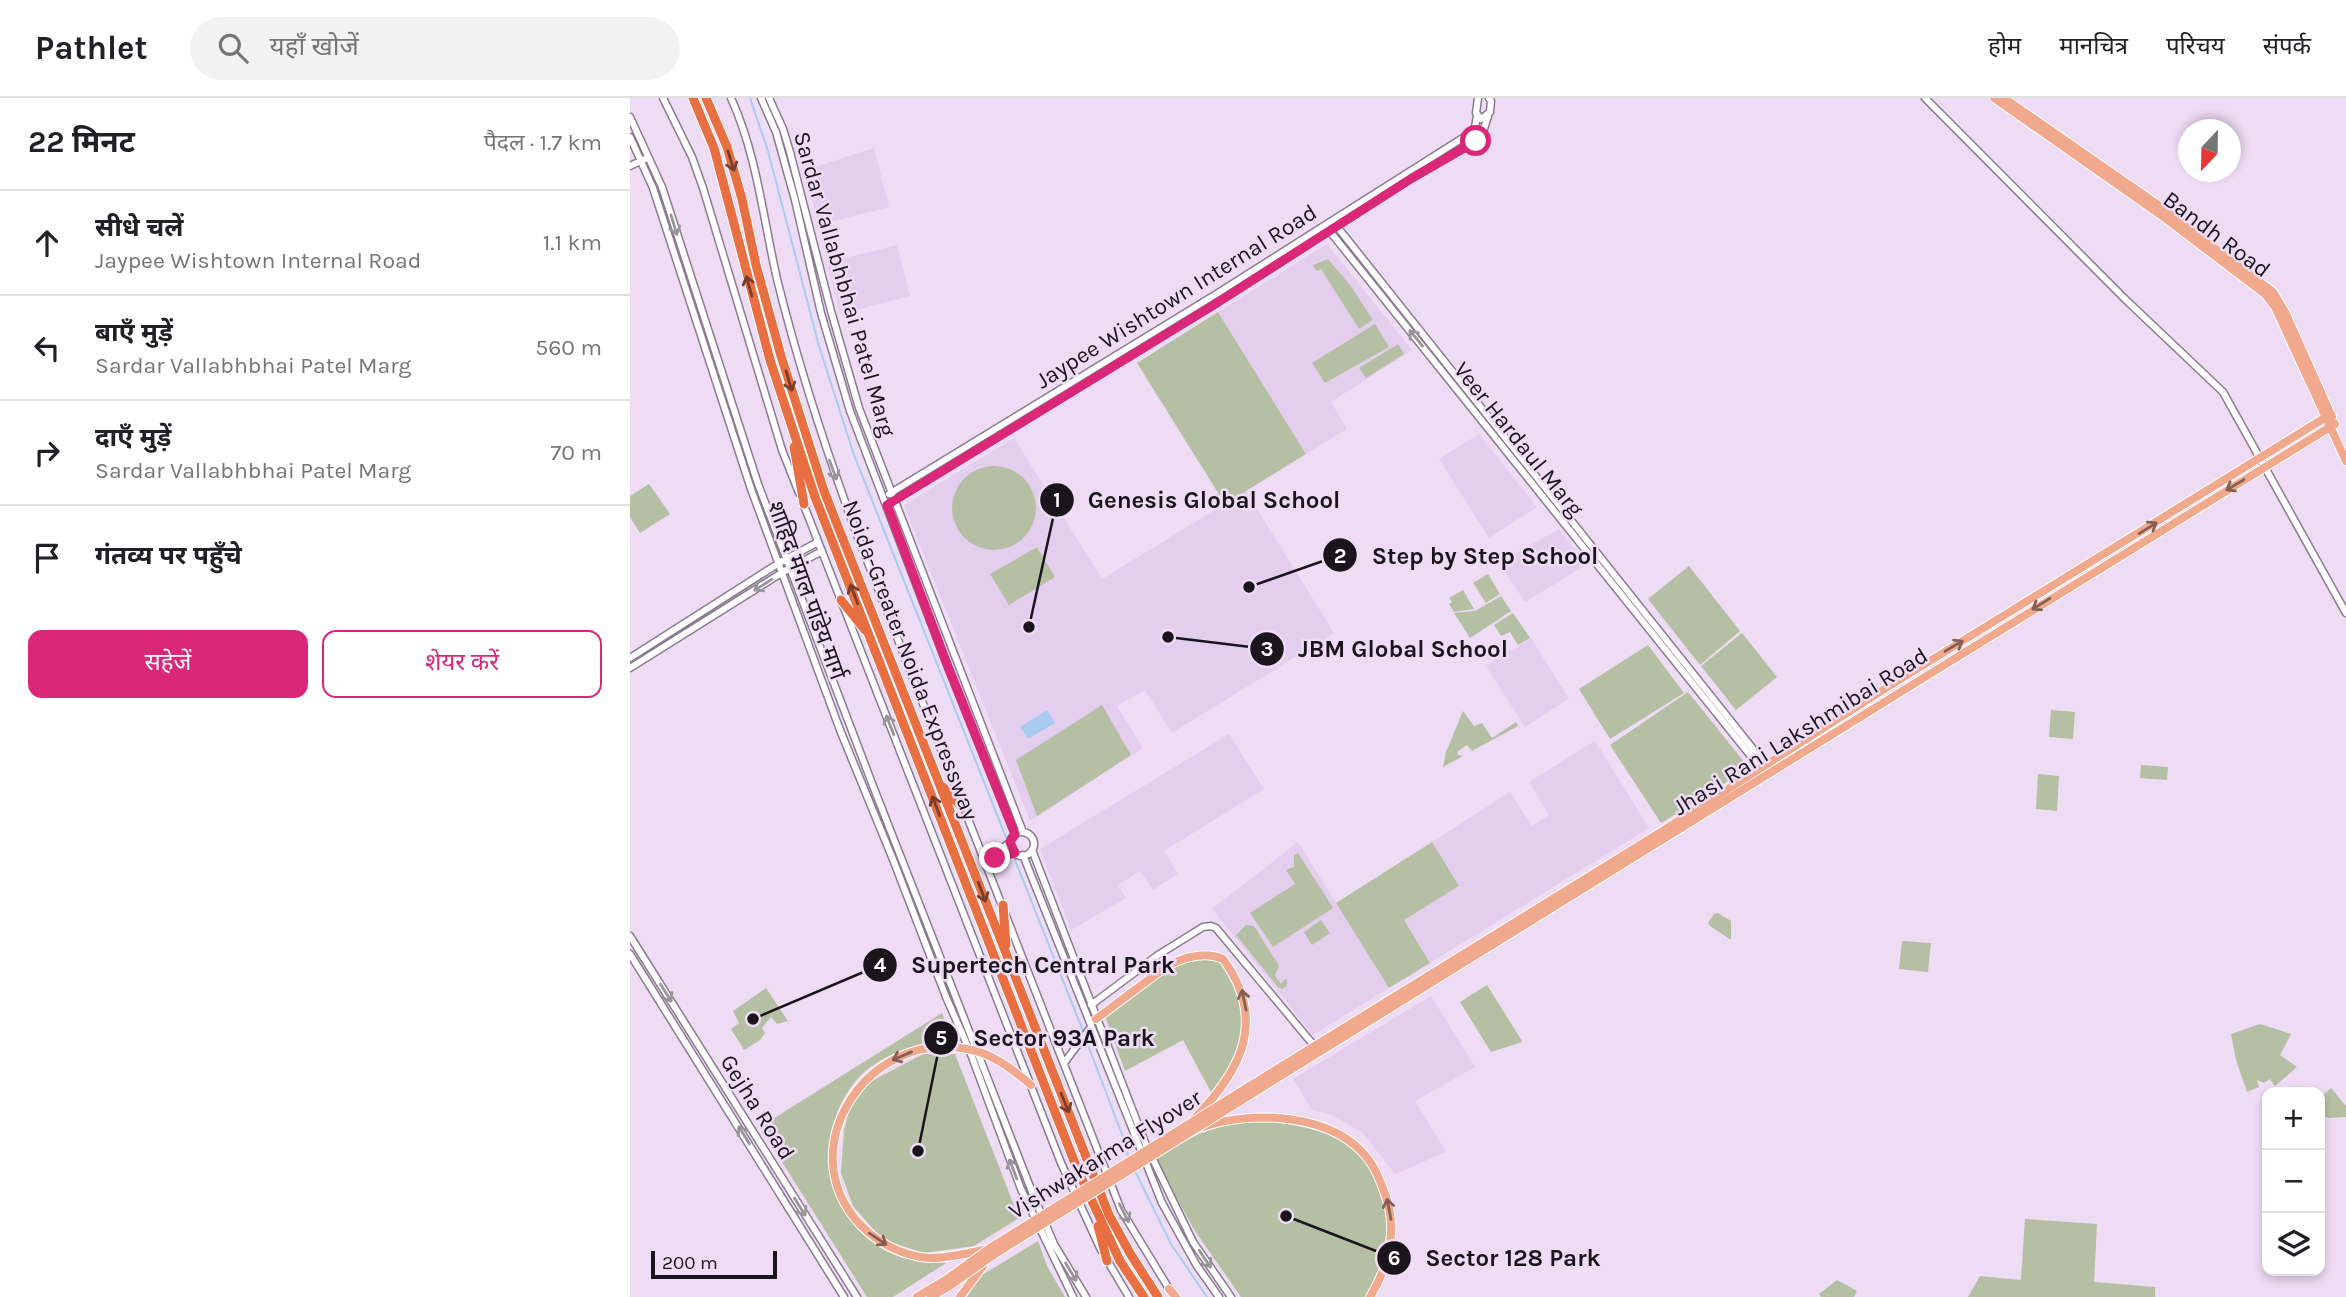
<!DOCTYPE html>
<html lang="hi">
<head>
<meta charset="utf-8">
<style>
  body { margin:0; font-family:Karla,"Noto Sans Devanagari",sans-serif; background:#f2f2f2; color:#202124 }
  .controls { position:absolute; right:21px; bottom:21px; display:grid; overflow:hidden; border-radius:14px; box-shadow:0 4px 10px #0003 }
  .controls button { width:63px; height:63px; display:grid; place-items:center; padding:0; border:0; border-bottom:2px solid #e0e0e0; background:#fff; color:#202124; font:35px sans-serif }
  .compass { position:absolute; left:1548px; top:21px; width:63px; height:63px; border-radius:50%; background:#fff; box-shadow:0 4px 10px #0003; rotate:202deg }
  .scale { position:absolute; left:21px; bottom:18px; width:126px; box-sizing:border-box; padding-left:7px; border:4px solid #1a141c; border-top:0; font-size:19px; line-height:24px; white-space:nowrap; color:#1a141c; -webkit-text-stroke:5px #eedbf4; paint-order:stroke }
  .stop { position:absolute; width:21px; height:21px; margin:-16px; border:5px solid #db2777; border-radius:50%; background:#fff }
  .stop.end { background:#db2777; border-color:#fff; box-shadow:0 2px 7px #0008 }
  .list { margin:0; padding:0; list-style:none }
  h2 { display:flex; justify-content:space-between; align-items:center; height:91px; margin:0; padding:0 28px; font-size:30px }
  h2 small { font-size:23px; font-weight:400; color:#757577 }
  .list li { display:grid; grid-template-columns:46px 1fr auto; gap:21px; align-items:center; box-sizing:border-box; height:105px; padding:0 28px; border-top:2px solid #e0e0e0 }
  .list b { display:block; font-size:26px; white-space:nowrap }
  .list p { margin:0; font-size:23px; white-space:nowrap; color:#757577 }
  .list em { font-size:23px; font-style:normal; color:#757577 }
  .actions { display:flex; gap:14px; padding:21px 28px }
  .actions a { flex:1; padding:16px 0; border:2px solid #db2777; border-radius:14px; text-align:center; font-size:24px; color:#db2777 }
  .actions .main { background:#db2777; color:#fff }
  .icon { flex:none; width:38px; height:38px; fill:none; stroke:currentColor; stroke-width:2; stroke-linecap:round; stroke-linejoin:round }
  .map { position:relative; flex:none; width:1716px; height:1199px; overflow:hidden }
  header { display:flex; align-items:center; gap:42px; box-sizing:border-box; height:98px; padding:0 35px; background:#fff; border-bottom:2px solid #e0e0e0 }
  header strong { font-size:33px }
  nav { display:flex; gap:38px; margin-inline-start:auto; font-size:24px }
  .search { width:490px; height:63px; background:#f2f2f2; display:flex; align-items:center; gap:18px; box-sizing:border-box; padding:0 24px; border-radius:38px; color:#757577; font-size:26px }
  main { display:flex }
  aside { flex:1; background:#fff }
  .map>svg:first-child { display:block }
  .built { fill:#e4ceed }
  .green { fill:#b5bfa3 }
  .water { fill:#a9cbf2 }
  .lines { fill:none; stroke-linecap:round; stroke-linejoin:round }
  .stream { stroke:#a9cbf2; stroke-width:2 }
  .minor-casing { stroke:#8b7b91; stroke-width:9 }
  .major-casing { stroke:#fff; stroke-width:10 }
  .highway-casing { stroke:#fff; stroke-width:11 }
  .minor { stroke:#fff; stroke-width:6 }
  .major { stroke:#f1a98d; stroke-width:8 }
  .highway { stroke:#e86f41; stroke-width:9 }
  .major-bridge-casing { stroke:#fff; stroke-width:10; stroke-linecap:butt }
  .major-bridge { stroke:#f1a98d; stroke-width:8 }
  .oneway { stroke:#773d2d }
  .oneway2 { stroke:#989599 }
  .oneway3 { stroke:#865e54 }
  .route { stroke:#db2777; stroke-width:9 }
  .labels { text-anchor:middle; stroke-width:5; stroke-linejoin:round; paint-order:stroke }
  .street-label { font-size:23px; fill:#1a141c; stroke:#eedbf4 }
  .leader { fill:none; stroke:#1a141c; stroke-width:2.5 }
  .callout-dot { fill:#1a141c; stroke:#eedbf4; stroke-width:2.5 }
  .mark-label { font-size:21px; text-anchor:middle; font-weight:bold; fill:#fff }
  .callout-label { font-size:24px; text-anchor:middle; font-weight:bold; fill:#1a141c; stroke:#eedbf4; stroke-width:5; stroke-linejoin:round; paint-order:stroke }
</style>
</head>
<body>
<header>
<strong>Pathlet</strong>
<div class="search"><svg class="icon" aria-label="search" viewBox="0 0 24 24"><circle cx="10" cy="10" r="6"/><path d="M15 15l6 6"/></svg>यहाँ खोजें</div>
<nav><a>होम</a><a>मानचित्र</a><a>परिचय</a><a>संपर्क</a></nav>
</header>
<main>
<aside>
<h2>22 मिनट<small>पैदल · 1.7 km</small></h2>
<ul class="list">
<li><svg class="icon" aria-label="ahead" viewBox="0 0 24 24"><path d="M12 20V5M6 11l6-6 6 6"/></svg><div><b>सीधे चलें</b><p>Jaypee Wishtown Internal Road</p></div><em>1.1 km</em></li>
<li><svg class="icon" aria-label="left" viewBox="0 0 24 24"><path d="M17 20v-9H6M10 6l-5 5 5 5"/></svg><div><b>बाएँ मुड़ें</b><p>Sardar Vallabhbhai Patel Marg</p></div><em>560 m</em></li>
<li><svg class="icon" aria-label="right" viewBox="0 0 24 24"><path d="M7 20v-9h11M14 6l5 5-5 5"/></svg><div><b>दाएँ मुड़ें</b><p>Sardar Vallabhbhai Patel Marg</p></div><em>70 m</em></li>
<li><svg class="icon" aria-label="arrive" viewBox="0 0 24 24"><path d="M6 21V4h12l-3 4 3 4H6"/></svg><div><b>गंतव्य पर पहुँचे</b></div></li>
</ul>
<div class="actions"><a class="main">सहेजें</a><a>शेयर करें</a></div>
</aside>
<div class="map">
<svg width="1716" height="1199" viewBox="0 0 1716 1199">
  <rect width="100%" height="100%" fill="#eedbf4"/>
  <path class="built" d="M 244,50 L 259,109 L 188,127 L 176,72 Z
    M 697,146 L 782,252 L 701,304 L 717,331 L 676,356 L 588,214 Z
    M 267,147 L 280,198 L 210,216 L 197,165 Z
    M 849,336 L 907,409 L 859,440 L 809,361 Z
    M 384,340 L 472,481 L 616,393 L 704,535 L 542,635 L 515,592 L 487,608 L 513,650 L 400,723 L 274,407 Z
    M 929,431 L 956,467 L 895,504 L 869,465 Z
    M 901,540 L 939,601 L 895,629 L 856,568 Z
    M 599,636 L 634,691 L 534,753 L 548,776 L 523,792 L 510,773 L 488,787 L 496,800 L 441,832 L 410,751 Z
    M 965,643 L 1019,730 L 800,865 L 773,822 L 829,788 L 802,744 L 880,694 L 902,728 L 919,717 L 899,684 Z
    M 668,744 L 759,890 L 683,937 L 582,811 Z
    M 801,898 L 845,969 L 785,1003 L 816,1054 L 765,1076 L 733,1035 L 702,1017 L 682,1012 L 663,981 Z"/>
  <path class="green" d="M 698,161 L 720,187 L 743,222 L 729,231 L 691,171 L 686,173 L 683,167 Z
    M 588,214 L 676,356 L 595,406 L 507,265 Z
    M 745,226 L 759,249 L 695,285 L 682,265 Z
    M 768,246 L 774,256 L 736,280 L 729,270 Z
    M322 410a42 42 0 1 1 84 0a42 42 0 1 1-84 0Z
    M 19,386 L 40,416 L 10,435 L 0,419 L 0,398 Z
    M 407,449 L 425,479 L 379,507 L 360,476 Z
    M 1059,468 L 1110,533 L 1070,567 L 1018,501 Z
    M 858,476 L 870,496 L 856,505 L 843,485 Z
    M 833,492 L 844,511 L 824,514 L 819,506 L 822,504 L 819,500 Z
    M 871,498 L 881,513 L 840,540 L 824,515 L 845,513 Z
    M 883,515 L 900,540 L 888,547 L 880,534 L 871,538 L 864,527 Z
    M 1112,535 L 1147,579 L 1106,612 L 1071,568 Z
    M 1018,547 L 1054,595 L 980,641 L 949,591 Z
    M 1058,594 L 1119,670 L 1031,725 L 980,647 Z
    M 472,607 L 501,657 L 407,718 L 386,662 Z
    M 1421,612 L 1445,614 L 1443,641 L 1419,639 Z
    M 833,613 L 844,628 L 852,625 L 862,640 L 886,624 L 888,628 L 842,653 L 837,647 L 827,654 L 828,657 L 833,658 L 813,669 L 816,654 Z
    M 1511,667 L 1538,669 L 1537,682 L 1510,680 Z
    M 1408,676 L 1429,678 L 1427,713 L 1406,711 Z
    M 802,744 L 829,788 L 774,822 L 800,865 L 759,890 L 706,805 Z
    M 668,755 L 703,810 L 643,849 L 620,815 L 665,786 L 656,772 L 664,769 L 664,757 Z
    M 1088,815 L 1101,823 L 1101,842 L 1080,828 L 1078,825 L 1084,816 Z
    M 691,822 L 700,835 L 682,847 L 674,834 Z
    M 616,827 L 624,828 L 649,868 L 645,878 L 651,886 L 655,881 L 657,882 L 657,888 L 652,891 L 648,889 L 606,837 Z
    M 1272,843 L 1301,845 L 1298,874 L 1269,871 Z
    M 576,860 C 590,861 598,870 603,884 C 606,894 612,905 613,915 C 616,944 600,975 582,996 L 553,942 L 495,973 L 475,918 L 539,871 L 551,864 Z
    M 857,887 L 892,943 L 892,944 L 861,954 L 830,904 Z
    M 136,890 L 158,923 L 147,926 L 141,919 L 132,930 L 135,935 L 130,942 L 114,952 L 101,931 L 109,925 L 103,913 Z
    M 312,915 L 323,944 C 313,945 301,944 291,946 C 271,951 243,964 229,979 C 181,1033 192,1120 258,1154 C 276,1163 296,1164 316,1165 L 263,1199 L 237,1199 L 130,1029 Z
    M 1630,926 L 1661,936 L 1650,957 L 1667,969 L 1645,988 L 1640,981 L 1634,985 L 1627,982 L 1629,989 L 1617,994 L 1606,962 L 1601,936 Z
    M 293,956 L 325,956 L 389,1120 L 344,1148 L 294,1155 L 253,1142 L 223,1108 L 211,1075 L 214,1032 L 221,1005 L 242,983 Z
    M 1701,990 L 1716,1008 L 1716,1019 L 1698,1020 L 1690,1015 L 1690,1000 Z
    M 629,1022 C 658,1026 687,1029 713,1044 C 767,1078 766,1150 735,1199 L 611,1199 L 565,1133 L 525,1062 C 566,1034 581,1029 629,1022 Z
    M 1395,1121 L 1467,1126 L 1464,1184 L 1525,1189 L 1525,1199 L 1338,1199 L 1350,1178 L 1391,1182 Z
    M 408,1143 L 417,1168 L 435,1199 L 337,1199 L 347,1180 Z
    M 1207,1182 L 1227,1193 L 1224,1199 L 1191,1199 L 1189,1196 Z"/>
  <path class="water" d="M 417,612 L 425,625 L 398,641 L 390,629 Z"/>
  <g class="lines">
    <path class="stream" d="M 120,0 L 138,53 L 189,248 L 224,357 L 453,933
      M 456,942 L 496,1047 L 498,1058
      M 505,1073 L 541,1146 L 577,1199"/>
    <defs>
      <path id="minor" d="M 33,0 L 62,59 L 73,90 L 152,352 L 169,395
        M 101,0 C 127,57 133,120 147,181 C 169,270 197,356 229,442 L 491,1112 L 541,1194
        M 131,0 L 146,34 L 165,102 L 191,215 L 220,313 L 317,567 L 385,736
        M 139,0 L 153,31 L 160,54 L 201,213 L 229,310 L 393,734
        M 848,0 L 846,15 L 851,21 L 860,14 L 861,3 L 859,0
        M 1295,0 L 1495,201 L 1593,294 L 1716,515
        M 0,19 L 32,89 L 128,386 L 243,688 L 406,1104 L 424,1146 L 456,1199
        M 0,39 L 23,90 L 121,391 L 210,632 L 264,764 L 316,899 L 339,951 L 391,1091 L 443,1199
        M 0,68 L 15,61
        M 705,126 L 1139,671
        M 698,131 L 1132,672
        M 259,396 L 588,195 L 839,36 L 845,29 L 847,18
        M 261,404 L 582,208 L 782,80 L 846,43 L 853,34 L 858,18
        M 173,405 L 431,1065 L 471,1152
        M 0,560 L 149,465 L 188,444
        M 0,570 L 153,474 L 192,453
        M380 746a12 12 0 1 1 24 0a12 12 0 1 1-24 0Z
        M 402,752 L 516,1047 L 563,1144 L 601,1199
        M 353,755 L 368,754 L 380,744
        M 393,757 L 532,1105 L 567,1168 L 589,1199
        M 357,767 L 365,760 L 385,755
        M 0,838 L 227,1199
        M 0,856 L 214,1199
        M 461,907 L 528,857 L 573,829 L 581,828 L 586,830 L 686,950
        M 434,965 L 461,929
        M 477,1162 L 499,1199"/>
      <path id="major" d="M 1364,0 L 1535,120 L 1635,196 L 1645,209 L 1716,363
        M 1374,0 L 1524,104 L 1643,194 L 1655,214 L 1702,319
        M 466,921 L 537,868 C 554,859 575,853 593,861 C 638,923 611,973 563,1022
        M 615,991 L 1031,734 L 1256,590 L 1701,316
        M 620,997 C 981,773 1343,549 1705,326
        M 573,1029 C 623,1012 704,1015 739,1062 C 746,1072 751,1084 755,1096 C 768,1131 759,1168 740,1199
        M 358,1151 C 339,1155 320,1160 300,1160 C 278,1159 254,1148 238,1134 C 154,1060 234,930 337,951 C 362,955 382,971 401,987
        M 539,1191 L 546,1199
        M 287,1199 L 317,1181
        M 301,1199 L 321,1187
        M 330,1199 L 353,1168"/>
      <path id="highway" d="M 63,0 L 84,50 L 140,262 L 185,399 L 448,1073 L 490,1163 L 514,1199
        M 76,0 L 97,49 L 112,101 L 126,167 L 151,258 L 194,393 L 479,1117 L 501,1157 L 528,1199
        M 164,349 L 174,406
        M 211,502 L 235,532
        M 313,689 L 335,713
        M 373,807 L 376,847
        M 468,1128 L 477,1163"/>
    </defs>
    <use href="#minor" class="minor-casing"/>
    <use href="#major" class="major-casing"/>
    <use href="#highway" class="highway-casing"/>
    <use href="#minor" class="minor"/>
    <use href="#major" class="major"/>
    <use href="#highway" class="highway"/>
    <defs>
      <path id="major-bridge" d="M 317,1181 L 360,1150 L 615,991
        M 321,1187 L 365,1156 L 620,997"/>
    </defs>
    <use href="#major-bridge" class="major-bridge-casing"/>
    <use href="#major-bridge" class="major-bridge"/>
  </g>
  <defs><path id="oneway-shaft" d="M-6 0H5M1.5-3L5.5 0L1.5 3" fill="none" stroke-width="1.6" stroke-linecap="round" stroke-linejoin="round" transform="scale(1.75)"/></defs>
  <g class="oneway">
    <use href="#oneway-shaft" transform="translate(101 63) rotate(73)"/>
    <use href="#oneway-shaft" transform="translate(119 188) rotate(-106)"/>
    <use href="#oneway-shaft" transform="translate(159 283) rotate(73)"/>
    <use href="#oneway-shaft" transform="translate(224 496) rotate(-111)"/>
    <use href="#oneway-shaft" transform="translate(306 708) rotate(-111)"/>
    <use href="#oneway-shaft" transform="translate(352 794) rotate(69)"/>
    <use href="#oneway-shaft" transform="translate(435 1005) rotate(68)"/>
  </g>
  <g class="oneway2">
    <use href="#oneway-shaft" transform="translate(44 127) rotate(73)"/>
    <use href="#oneway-shaft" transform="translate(786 240) rotate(-129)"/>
    <use href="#oneway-shaft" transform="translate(203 372) rotate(70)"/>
    <use href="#oneway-shaft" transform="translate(133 487) rotate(148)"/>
    <use href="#oneway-shaft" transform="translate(260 627) rotate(-111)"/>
    <use href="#oneway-shaft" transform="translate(36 895) rotate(58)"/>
    <use href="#oneway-shaft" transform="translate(114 1037) rotate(-122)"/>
    <use href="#oneway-shaft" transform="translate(383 1071) rotate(-111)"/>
    <use href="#oneway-shaft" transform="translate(170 1109) rotate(58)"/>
    <use href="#oneway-shaft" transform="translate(494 1115) rotate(63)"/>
    <use href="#oneway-shaft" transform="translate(575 1161) rotate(56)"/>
    <use href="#oneway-shaft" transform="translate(441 1174) rotate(59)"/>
  </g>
  <g class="oneway3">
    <use href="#oneway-shaft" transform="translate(1605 387) rotate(149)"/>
    <use href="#oneway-shaft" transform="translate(1518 430) rotate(-32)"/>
    <use href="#oneway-shaft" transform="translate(1411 506) rotate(148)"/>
    <use href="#oneway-shaft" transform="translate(1324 548) rotate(-31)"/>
    <use href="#oneway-shaft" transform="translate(614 902) rotate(-102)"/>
    <use href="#oneway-shaft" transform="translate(272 958) rotate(157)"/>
    <use href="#oneway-shaft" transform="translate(759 1111) rotate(-101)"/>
    <use href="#oneway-shaft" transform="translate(248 1141) rotate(34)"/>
  </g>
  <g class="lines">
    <path class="route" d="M 365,760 L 385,755 L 380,744 L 385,736 L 317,566 L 257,407 L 582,208 L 782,80 L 846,43"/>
  </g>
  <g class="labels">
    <g class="street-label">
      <text transform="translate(1587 136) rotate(37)" y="8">Bandh Road</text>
      <text transform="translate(215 186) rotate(74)" y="8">Sardar Vallabhbhai Patel Marg</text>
      <text transform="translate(546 198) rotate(-32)" y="8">Jaypee Wishtown Internal Road</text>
      <text transform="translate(889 341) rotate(51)" y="8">Veer Hardaul Marg</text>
      <text transform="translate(177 492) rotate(70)" y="8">शाहिद मंगल पांडेय मार्ग</text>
      <text transform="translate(281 562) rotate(69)" y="8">Noida-Greater Noida Expressway</text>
      <text transform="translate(1170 633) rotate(-32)" y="8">Jhasi Rani Lakshmibai Road</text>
      <text transform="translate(128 1009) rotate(58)" y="8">Gejha Road</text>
      <text transform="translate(475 1056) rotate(-32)" y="8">Vishwakarma Flyover</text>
    </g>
  </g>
  <path class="leader" d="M399 529L427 402M619 489L710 457M538 539L637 551M123 921L250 867M288 1053L311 940M656 1118L764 1160"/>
  <g class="callout-dot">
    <circle cx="399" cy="529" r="7"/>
    <circle cx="619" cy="489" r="7"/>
    <circle cx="538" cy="539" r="7"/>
    <circle cx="123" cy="921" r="7"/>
    <circle cx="288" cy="1053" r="7"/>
    <circle cx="656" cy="1118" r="7"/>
    <circle cx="427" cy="402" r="18"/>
    <circle cx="710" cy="457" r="18"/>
    <circle cx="637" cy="551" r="18"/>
    <circle cx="250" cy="867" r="18"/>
    <circle cx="311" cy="940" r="18"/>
    <circle cx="764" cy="1160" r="18"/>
  </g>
  <g class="mark-label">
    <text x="427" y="409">1</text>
    <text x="710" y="465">2</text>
    <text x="637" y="558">3</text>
    <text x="250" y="874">4</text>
    <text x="311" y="947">5</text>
    <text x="764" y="1167">6</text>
  </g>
  <g class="callout-label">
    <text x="584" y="410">Genesis Global School</text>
    <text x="855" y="466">Step by Step School</text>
    <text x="773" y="559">JBM Global School</text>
    <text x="413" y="875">Supertech Central Park</text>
    <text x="434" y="948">Sector 93A Park</text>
    <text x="883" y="1168">Sector 128 Park</text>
  </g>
</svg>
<div class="controls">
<button>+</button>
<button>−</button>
<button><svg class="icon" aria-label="layers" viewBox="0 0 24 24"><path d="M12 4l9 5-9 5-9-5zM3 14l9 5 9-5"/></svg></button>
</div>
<svg class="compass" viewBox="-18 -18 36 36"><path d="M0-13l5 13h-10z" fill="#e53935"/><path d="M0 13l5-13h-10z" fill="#757577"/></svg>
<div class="scale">200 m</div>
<div class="stop" style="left:846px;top:43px"></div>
<div class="stop end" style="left:365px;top:760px"></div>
</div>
</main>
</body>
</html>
